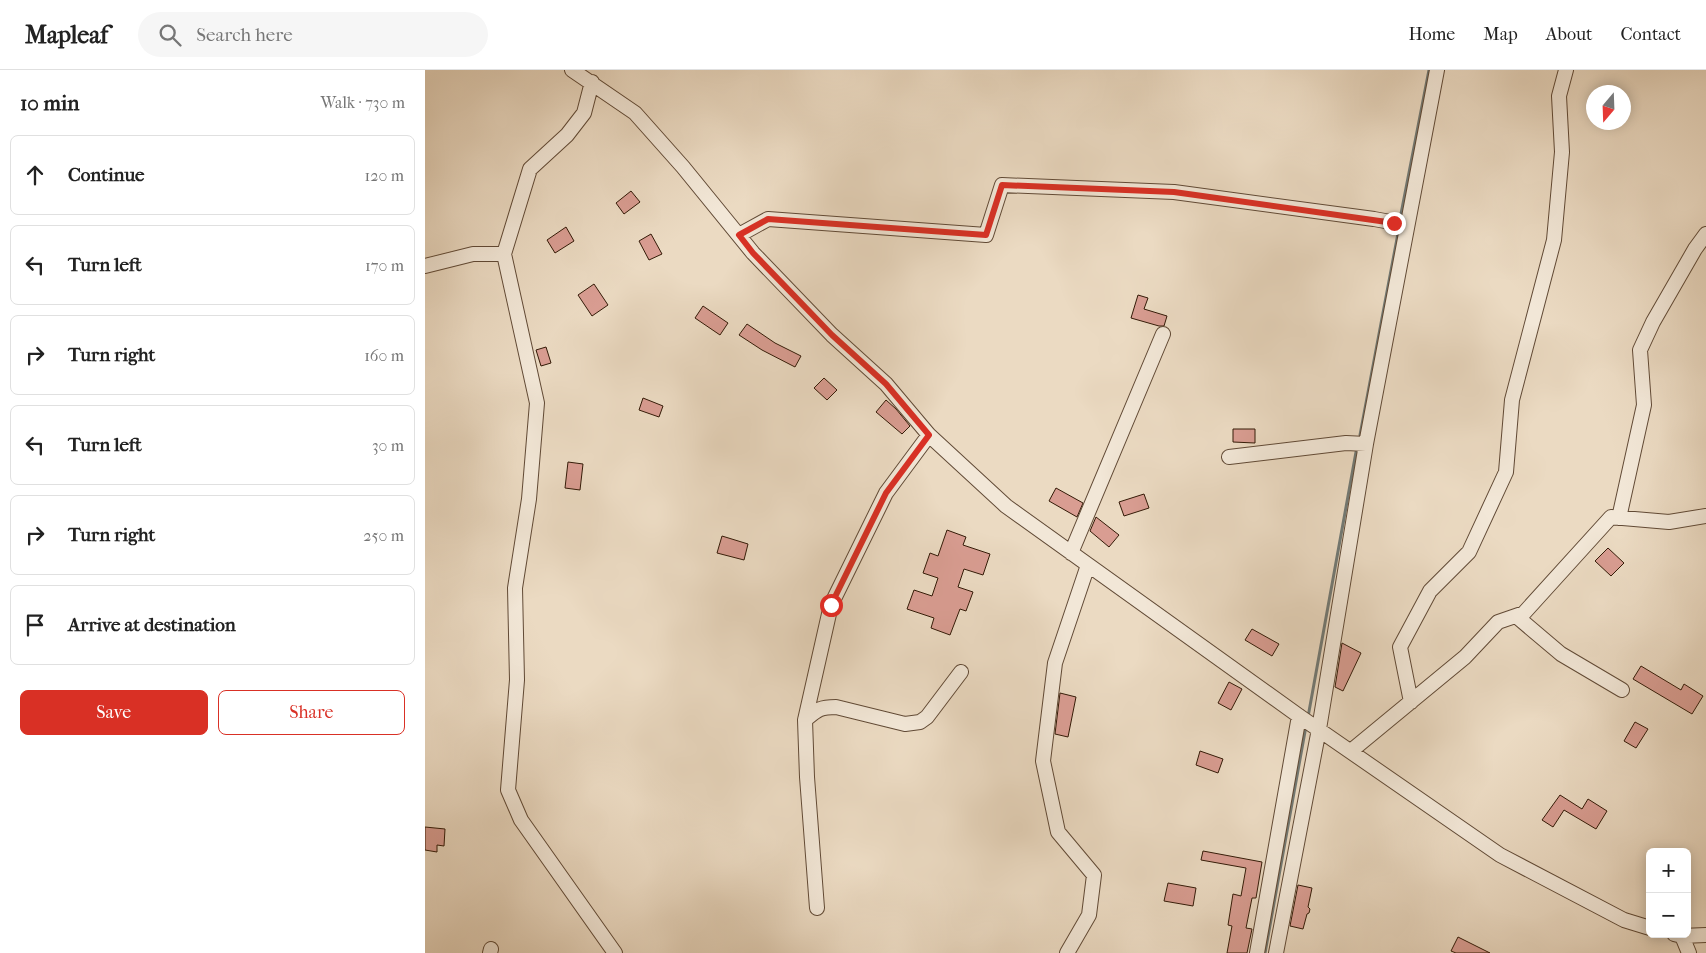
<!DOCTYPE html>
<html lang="en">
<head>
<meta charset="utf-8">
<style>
  body { margin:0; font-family:"IM FELL French Canon",serif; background:#f6f6f6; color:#222 }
  .controls { position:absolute; right:15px; bottom:15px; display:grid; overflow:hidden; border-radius:8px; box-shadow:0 2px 12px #0003 }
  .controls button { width:45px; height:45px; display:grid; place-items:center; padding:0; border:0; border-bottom:1px solid #e0e0e0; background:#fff; color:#222; font:25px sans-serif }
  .compass { position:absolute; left:1161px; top:15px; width:45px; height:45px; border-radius:50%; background:#fff; box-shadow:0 2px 12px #0003; rotate:199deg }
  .stop { position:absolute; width:15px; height:15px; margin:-11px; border:4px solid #d93025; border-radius:50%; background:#fff }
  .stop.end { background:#d93025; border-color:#fff; box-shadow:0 1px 5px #0008 }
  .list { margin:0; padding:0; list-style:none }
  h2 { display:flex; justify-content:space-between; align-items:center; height:65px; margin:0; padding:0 20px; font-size:21px }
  h2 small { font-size:16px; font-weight:400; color:#767676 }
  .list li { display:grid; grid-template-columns:32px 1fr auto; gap:15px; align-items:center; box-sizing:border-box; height:80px; margin:0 10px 10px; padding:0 10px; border:1px solid #e0e0e0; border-radius:8px }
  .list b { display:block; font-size:19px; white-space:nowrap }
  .list em { font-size:16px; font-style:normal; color:#767676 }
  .actions { display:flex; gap:10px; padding:15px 20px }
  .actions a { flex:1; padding:11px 0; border:1px solid #d93025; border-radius:8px; text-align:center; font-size:18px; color:#d93025 }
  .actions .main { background:#d93025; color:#fff }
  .icon { flex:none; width:28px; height:28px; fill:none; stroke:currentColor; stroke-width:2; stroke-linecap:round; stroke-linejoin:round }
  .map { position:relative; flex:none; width:1281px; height:883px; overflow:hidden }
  header { display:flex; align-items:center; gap:30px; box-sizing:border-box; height:70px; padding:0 25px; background:#fff; border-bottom:1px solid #e0e0e0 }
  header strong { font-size:24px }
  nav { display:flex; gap:28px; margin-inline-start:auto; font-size:18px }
  .search { width:350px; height:45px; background:#f6f6f6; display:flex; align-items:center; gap:12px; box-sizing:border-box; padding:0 18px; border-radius:28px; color:#767676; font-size:19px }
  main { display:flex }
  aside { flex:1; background:#fff }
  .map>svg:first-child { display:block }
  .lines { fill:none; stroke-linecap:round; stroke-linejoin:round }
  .stream { stroke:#727974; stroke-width:3 }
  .building { fill:#d99d92; stroke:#331a07 }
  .minor-casing { stroke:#614a36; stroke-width:16 }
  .minor { stroke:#f2e7d7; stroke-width:14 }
  .route { stroke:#d93025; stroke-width:6 }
</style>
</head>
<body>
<header>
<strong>Mapleaf</strong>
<div class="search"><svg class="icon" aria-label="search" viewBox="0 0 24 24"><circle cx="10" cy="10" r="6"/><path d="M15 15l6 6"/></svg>Search here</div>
<nav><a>Home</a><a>Map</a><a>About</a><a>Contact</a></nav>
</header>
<main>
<aside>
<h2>10 min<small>Walk · 730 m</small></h2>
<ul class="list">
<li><svg class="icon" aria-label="ahead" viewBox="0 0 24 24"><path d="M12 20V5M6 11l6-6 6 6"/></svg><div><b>Continue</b></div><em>120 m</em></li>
<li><svg class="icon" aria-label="left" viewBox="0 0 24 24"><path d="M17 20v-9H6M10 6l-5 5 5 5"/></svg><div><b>Turn left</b></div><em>170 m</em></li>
<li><svg class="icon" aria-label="right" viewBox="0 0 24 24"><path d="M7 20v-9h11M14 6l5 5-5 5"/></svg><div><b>Turn right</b></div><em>160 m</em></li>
<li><svg class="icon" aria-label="left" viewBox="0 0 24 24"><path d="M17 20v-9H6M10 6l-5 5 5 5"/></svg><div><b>Turn left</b></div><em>30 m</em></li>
<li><svg class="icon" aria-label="right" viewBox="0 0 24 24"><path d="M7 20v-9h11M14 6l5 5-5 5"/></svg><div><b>Turn right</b></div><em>250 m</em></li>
<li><svg class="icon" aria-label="arrive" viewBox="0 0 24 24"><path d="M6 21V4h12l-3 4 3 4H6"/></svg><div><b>Arrive at destination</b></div></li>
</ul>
<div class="actions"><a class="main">Save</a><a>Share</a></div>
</aside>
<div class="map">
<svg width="1281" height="883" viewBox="0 0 1281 883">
  <rect width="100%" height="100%" fill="#ebdac2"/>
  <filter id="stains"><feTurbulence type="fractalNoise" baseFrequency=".004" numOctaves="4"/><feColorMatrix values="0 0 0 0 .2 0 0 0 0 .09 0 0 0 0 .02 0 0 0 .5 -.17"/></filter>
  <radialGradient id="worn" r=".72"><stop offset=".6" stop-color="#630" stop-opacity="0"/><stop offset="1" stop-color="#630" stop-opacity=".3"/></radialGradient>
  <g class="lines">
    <path class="stream" d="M 975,149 L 1004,0
      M 935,365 L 974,158
      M 883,647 L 931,382
      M 840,883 L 881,656"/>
  </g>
  <path class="building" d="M 206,121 L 215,132 L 199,144 L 191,133 Z
    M 141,157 L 149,171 L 130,183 L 122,170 Z
    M 226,164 L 237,184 L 224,190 L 214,171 Z
    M 169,214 L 183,235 L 167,246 L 153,225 Z
    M 713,225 L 723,228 L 719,239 L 742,246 L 739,256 L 734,256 L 706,248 Z
    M 278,236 L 303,253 L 295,265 L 270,248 Z
    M 322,254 L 350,273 L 376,286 L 370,297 L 337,280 L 314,265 Z
    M 121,277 L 126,293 L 116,296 L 111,280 Z
    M 399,308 L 412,320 L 402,330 L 389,318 Z
    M 218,328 L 238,336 L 234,347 L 214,340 Z
    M 461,330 L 471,339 L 485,356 L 477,364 L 451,342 Z
    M 808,359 L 830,359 L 830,373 L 808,372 Z
    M 143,392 L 158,394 L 155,420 L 140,418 Z
    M 631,418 L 658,433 L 652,447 L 624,431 Z
    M 719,424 L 724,438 L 699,446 L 694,432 Z
    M 671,447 L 694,465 L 684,477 L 665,461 Z
    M 522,460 L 541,467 L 538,475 L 565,484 L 558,505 L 539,499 L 533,517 L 548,522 L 541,541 L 535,539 L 525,565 L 506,558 L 509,548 L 482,539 L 489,520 L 507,526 L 513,508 L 498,503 L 505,483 L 513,486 Z
    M 297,466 L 323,474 L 319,490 L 292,483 Z
    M 1183,478 L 1199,493 L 1186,506 L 1170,491 Z
    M 827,559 L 854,574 L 847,586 L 820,570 Z
    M 917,573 L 936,583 L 918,621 L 910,617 Z
    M 1216,596 L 1256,620 L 1259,614 L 1278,626 L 1267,644 L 1208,609 Z
    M 804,612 L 817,619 L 806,640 L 793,633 Z
    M 635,623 L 651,627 L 643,667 L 630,664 Z
    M 1210,652 L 1223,659 L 1211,678 L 1199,671 Z
    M 775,681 L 798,689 L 793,703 L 771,695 Z
    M 1135,725 L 1157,739 L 1163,729 L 1182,741 L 1171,759 L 1139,740 L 1128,757 L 1117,750 Z
    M 0,757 L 20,759 L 19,776 L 12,775 L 12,782 L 0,780 Z
    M 778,781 L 837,792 L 831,828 L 827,828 L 821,858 L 827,859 L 822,883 L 802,883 L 807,856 L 803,855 L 808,824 L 816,826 L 821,798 L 776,790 Z
    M 743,813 L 771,818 L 768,836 L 739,831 Z
    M 873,815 L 887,818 L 883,837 L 885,839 L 884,843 L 882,844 L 878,859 L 865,856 Z
    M 1033,867 L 1065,883 L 1031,883 L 1026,881 Z"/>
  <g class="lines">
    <defs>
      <path id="minor" d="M 147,0 L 210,43 L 258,97 L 328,183 L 407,265 L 461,314 L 504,365 L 581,436 L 874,646 L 1075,785 L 1199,850 L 1225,858
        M 167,12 L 159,43 L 142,65 L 105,99 L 79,184 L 112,333 L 104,429 L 90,518 L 92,610 L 83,720 L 96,750 L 190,883
        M 314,165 L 343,149 L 561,165 L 577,115 L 749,122 L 949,149 L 982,155
        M 0,196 L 48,184 L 79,184
        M 804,387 L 921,373 L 941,374
        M 1194,448 L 1219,335 L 1215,280 L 1228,252 L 1270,179 L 1281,164
        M 646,483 L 738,264
        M 1091,546 L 1136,584 L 1197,620
        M 986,632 L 975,577 L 1005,521 L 1044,482 L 1081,402 L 1087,330 L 1129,170 L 1137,82 L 1134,26 L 1141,0
        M 380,650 C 392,640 394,637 411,637 L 480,654 L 495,652 L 502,647 L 536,602
        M 926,681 L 1040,587 L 1073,552 L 1099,543 L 1186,447 L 1244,452 L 1281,446
        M 392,838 L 382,707 L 380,650 L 406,535 L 461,423 L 504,365
        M 1249,864 L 1257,866 L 1281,865
        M 1257,866 L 1264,883
        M 65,883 L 66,879
        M 642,883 L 664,845 L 669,805 L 633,762 L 618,691 L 630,593 L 663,495
        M 832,883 L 874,646
        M 851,883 L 894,659 L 941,374 L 1012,0"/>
    </defs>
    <use href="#minor" class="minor-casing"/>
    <use href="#minor" class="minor"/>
  </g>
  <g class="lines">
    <path class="route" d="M 406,535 L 461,423 L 504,365 L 461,314 L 407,265 L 328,183 L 314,165 L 343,149 L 561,165 L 577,115 L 749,122 L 969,153"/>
  </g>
  <rect width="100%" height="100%" filter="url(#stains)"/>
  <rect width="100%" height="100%" fill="url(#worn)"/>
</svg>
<div class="controls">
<button>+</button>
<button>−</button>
</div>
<svg class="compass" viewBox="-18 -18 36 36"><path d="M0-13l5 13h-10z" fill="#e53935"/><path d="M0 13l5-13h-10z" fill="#767676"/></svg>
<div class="stop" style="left:406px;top:535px"></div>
<div class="stop end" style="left:969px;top:153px"></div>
</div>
</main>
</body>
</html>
